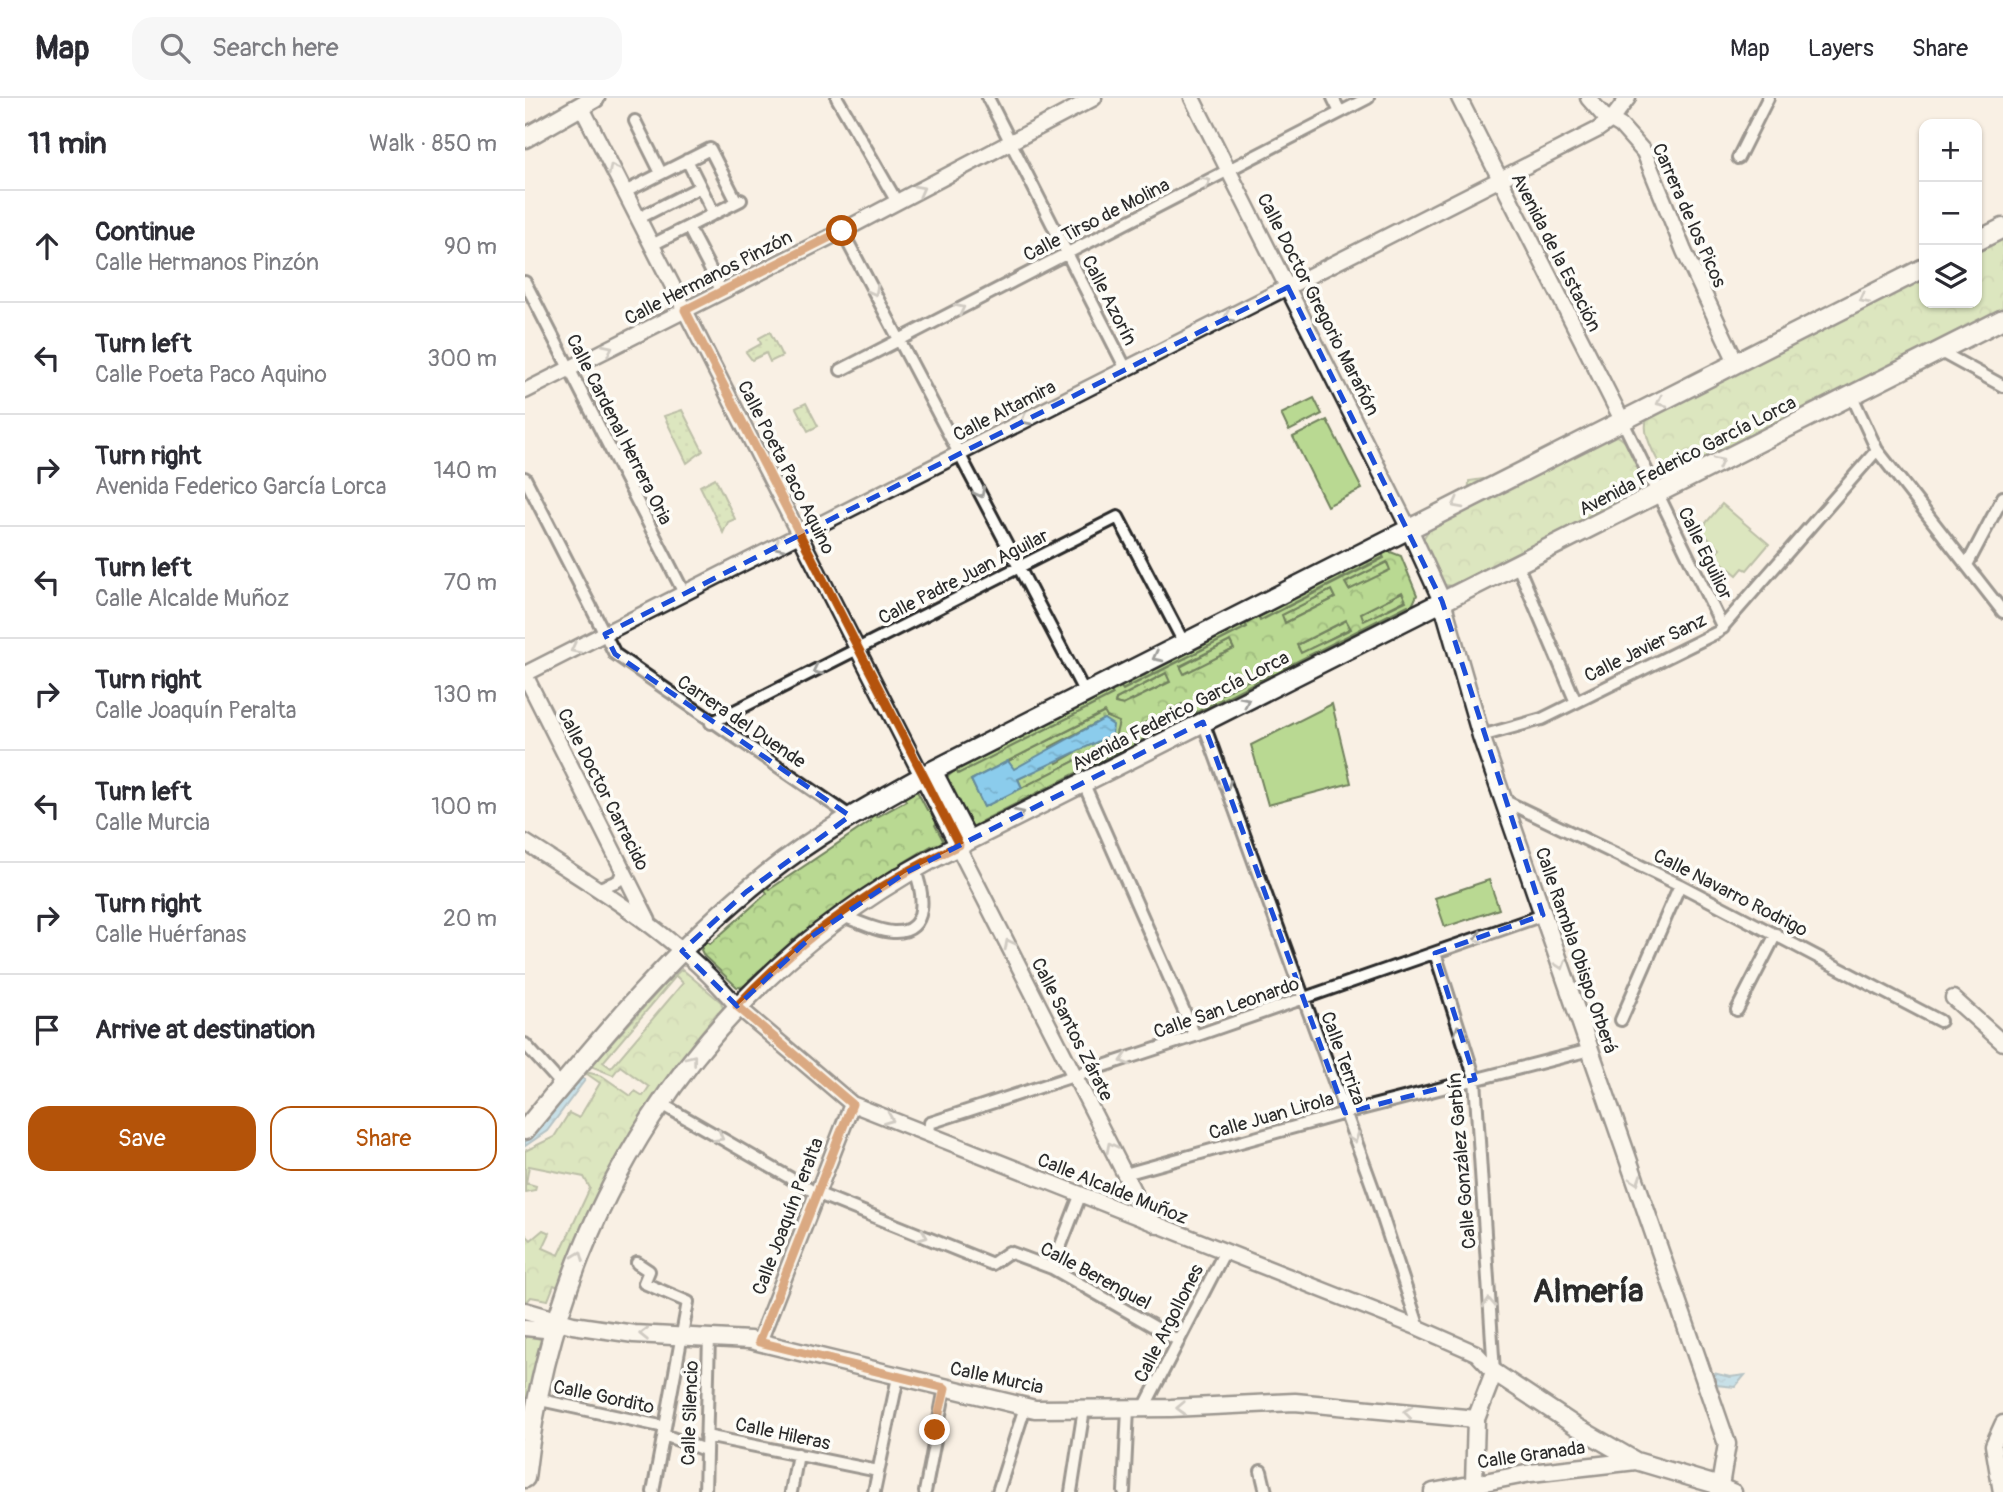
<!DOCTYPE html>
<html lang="en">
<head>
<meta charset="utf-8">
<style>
  body { margin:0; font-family:Pangolin,sans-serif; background:#f7f7f7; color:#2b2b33 }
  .controls { position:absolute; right:21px; top:21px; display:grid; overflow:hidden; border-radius:14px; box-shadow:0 2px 5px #0004 }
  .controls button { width:63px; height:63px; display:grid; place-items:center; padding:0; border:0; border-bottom:2px solid #e1e1e2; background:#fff; color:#2b2b33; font:35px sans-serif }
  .stop { position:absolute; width:21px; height:21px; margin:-16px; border:5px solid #b45309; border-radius:50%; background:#fff }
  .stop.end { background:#b45309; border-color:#fff; box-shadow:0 2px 7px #0008 }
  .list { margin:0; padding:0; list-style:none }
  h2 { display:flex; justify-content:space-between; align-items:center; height:91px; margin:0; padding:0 28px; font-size:30px }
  h2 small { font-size:23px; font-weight:400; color:#7c7c81 }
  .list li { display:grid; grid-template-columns:46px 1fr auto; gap:21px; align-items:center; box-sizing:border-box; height:112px; padding:0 28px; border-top:2px solid #e1e1e2 }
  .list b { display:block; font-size:26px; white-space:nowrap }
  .list p { margin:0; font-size:23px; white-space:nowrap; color:#7c7c81 }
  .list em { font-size:23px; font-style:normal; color:#7c7c81 }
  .actions { display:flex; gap:14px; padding:21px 28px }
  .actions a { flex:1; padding:16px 0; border:2px solid #b45309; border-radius:21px; text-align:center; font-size:24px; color:#b45309 }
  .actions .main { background:#b45309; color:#fff }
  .icon { flex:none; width:38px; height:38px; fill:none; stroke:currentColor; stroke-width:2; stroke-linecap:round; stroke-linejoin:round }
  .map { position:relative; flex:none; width:1478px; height:1394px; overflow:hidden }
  header { display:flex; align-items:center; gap:42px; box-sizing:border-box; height:98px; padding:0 35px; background:#fff; border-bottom:2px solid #e1e1e2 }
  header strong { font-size:33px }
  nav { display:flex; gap:38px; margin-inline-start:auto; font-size:24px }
  .search { width:490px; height:63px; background:#f7f7f7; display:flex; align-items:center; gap:18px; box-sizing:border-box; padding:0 24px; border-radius:21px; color:#7c7c81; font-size:26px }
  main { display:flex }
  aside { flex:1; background:#fff }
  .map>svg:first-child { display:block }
  .grass { fill:url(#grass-dots); stroke:#72825e; stroke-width:2 }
  .forest { fill:url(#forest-crowns); stroke:#72825e; stroke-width:2; fill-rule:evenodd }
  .pitch { fill:#b9d992; stroke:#72825e; stroke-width:2 }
  .water { fill:url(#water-ripples); stroke:#658c9f; stroke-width:2 }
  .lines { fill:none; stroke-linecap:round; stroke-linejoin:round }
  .minor-casing { stroke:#2b2b2b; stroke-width:16 }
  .tertiary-casing { stroke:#2b2b2b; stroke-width:19 }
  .secondary-casing { stroke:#2b2b2b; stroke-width:21 }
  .primary-casing { stroke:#2b2b2b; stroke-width:23 }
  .minor { stroke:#fdfcf7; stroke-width:10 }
  .tertiary { stroke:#fdfcf7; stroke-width:14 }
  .secondary { stroke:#fdfcf7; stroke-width:16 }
  .primary { stroke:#fdfcf7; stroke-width:18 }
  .oneway { stroke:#9e9e9b }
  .route { stroke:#b45309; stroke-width:9 }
  .marked { fill:none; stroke:#1d4ed8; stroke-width:5; stroke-dasharray:14 9; stroke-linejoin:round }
  .labels { text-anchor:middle; stroke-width:7; stroke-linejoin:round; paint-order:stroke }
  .street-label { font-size:19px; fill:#2b2b2b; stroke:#fdfcf7 }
  .town-label { font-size:33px; font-weight:bold; fill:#2b2b2b; stroke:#fdfcf7 }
</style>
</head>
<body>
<header>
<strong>Map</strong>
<div class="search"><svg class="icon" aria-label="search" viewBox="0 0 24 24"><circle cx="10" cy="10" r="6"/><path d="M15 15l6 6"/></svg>Search here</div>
<nav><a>Map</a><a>Layers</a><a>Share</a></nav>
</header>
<main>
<aside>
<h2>11 min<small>Walk · 850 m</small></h2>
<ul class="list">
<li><svg class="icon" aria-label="ahead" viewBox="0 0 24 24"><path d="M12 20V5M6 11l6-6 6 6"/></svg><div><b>Continue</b><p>Calle Hermanos Pinzón</p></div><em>90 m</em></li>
<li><svg class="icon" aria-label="left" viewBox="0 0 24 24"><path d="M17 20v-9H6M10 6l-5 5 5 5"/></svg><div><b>Turn left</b><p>Calle Poeta Paco Aquino</p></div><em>300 m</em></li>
<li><svg class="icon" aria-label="right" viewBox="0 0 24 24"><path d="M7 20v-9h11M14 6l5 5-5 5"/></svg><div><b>Turn right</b><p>Avenida Federico García Lorca</p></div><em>140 m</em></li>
<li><svg class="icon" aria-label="left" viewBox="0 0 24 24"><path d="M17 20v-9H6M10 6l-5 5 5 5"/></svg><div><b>Turn left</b><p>Calle Alcalde Muñoz</p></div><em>70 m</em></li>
<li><svg class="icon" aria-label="right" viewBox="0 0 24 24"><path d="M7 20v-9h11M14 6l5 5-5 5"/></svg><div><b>Turn right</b><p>Calle Joaquín Peralta</p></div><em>130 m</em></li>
<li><svg class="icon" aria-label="left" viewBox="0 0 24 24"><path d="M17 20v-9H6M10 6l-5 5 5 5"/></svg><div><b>Turn left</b><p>Calle Murcia</p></div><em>100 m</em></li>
<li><svg class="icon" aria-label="right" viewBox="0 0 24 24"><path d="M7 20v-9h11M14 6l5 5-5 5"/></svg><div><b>Turn right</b><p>Calle Huérfanas</p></div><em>20 m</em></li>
<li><svg class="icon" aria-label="arrive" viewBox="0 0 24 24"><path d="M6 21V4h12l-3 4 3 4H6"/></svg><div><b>Arrive at destination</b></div></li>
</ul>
<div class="actions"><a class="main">Save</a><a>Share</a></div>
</aside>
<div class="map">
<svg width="1478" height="1394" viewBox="0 0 1478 1394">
  <defs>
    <pattern id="grass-dots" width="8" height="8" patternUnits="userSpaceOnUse" patternTransform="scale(1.75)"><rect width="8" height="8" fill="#b9d992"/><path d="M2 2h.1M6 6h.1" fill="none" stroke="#9fba7e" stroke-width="1.8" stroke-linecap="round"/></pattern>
    <pattern id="forest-crowns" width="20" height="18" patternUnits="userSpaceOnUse" patternTransform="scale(1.75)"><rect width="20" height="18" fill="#b9d992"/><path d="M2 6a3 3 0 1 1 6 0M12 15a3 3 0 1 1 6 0" fill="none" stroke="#9fba7e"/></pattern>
    <pattern id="water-ripples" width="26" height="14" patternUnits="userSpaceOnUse" patternTransform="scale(1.75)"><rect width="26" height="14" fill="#8bccec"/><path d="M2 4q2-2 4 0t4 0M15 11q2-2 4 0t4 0" fill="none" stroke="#78afcb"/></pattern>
  </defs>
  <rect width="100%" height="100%" fill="#f9f0e4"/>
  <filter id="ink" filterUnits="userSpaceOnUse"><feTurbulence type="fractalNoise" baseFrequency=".0143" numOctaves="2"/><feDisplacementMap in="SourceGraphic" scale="14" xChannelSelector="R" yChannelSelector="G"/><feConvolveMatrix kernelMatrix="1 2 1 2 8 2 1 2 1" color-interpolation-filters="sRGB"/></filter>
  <g filter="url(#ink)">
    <path class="grass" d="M 245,234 L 257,258 L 245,264 L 241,255 L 227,262 L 221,254 L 236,246 L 234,240 Z
      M 281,305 L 293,328 L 283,333 L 271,310 Z
      M 157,312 L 178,353 L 162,365 L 139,318 Z
      M 190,380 L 210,421 L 203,424 L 198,435 L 175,388 Z
      M 857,455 L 859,459 L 734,523 L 733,519 Z
      M 861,464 L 866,472 L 824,493 L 820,485 Z
      M 806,492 L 810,500 L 760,525 L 756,517 Z
      M 877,494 L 881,502 L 839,523 L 835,515 Z
      M 883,506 L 886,510 L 761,574 L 758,570 Z
      M 822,522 L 826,530 L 776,556 L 772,547 Z
      M 720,525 L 722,529 L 597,592 L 595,588 Z
      M 705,543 L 709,551 L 659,577 L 655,569 Z
      M 720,574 L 725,582 L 675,607 L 671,599 Z
      M 641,575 L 646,583 L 598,607 L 590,605 L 591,601 Z
      M 746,576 L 748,580 L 614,648 L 612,644 Z
      M 586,593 L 588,597 L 433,676 L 431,672 Z
      M 657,606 L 661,614 L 611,639 L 607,638 L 610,630 Z
      M 580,614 L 582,619 L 594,624 L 593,641 L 497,690 L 493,681 L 531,662 L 532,665 L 586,634 L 579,621 L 525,649 L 526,653 L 488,672 L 483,663 Z
      M 603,649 L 605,653 L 459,727 L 457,723 Z
      M 372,768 L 374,772 L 282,837 L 279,833 Z"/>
    <path class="forest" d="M 1478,140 L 1478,211 L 1147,378 C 1135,373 1116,335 1122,322 L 1399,180 L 1399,205 L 1452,205 L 1452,153 Z
      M 1090,337 C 1107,343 1114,368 1121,383 L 1119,392 L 928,488 L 920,487 L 898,441 L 903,433 L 943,411 L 944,383 L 1020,372 Z
      M 863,453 L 876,458 L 892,497 L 886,510 L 883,507 L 759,570 L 761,574 L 748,580 L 746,576 L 613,644 L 614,648 L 605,653 L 602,649 L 457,723 L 459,727 L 448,730 L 439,712 L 436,713 L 422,679 L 431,672 L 433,676 L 588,597 L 586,593 L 595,588 L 598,592 L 722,529 L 720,525 L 733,519 L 735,523 L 859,460 L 857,455 ZM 862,464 L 865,472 L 824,492 L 820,485 ZM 806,492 L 810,500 L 760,525 L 757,517 ZM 877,494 L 881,503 L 839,523 L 836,515 ZM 821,522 L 826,531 L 776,555 L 772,547 ZM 705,543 L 709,551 L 659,576 L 655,568 ZM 721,574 L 724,582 L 675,607 L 671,599 ZM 641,575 L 645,584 L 598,607 L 590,605 L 591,601 ZM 657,606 L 661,614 L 611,639 L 607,638 L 610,630 ZM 579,614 L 582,619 L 594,624 L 591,636 L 593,641 L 459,709 L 446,682 Z
      M 392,693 L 402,712 L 408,711 L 414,722 L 410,727 L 420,746 L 409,752 L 406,748 L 378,765 L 380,769 L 374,772 L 371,769 L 280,833 L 282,837 L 279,840 L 275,836 L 224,882 L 227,886 L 221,890 L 212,889 L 179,858 L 176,852 L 181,843 L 185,846 L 242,795 L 239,791 L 242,789 L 245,791 L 346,723 L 344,718 L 349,715 L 352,719 L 381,703 L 379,698 Z
      M 157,871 L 196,904 L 199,913 L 195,918 L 192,915 C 121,1001 75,1078 36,1178 L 40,1180 L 36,1190 L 29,1187 L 23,1202 L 6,1199 L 0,1206 L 0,1136 L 6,1142 L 18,1132 L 25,1135 L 18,1150 L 34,1157 L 65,1090 L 59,1079 L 4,1068 L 1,1085 L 11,1088 L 10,1092 L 0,1094 L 0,1053 L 29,1039 L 44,1015 L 54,1020 L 75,985 L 62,976 L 57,977 L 61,974 L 77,978 L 106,998 L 110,993 L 118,998 L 124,989 L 95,968 L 88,977 L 66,968 L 140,886 ZM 151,878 L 158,885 L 86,970 L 78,964 Z
      M 0,1237 L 19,1242 L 0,1323 Z"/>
    <path class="pitch" d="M 789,300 L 797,316 L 764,333 L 756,316 Z
      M 802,322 L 837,391 L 802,408 L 768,339 Z
      M 1197,406 L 1244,446 L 1222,472 L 1218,470 L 1212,477 L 1189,458 L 1195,450 L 1174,433 Z
      M 807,606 L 826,685 L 743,707 L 726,647 Z
      M 964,782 L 974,811 L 920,829 L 910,800 Z"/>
    <path class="water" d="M 579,621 L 588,627 L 587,637 L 493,681 L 497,690 L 459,709 L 446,682 L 483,663 L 489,671 Z
      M 56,979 L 60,982 L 22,1033 L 0,1048 L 0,1042 Z
      M 1184,1274 L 1205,1279 L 1220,1277 L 1210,1289 L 1191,1287 Z"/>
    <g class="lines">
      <defs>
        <path id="minor" d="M 312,0 L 372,104
          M 463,0 L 601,271
          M 808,0 L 815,14
          M 110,23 L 136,75
          M 1213,60 L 1243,0
          M 162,62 L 189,116
          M 100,94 L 185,51 L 212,104
          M 114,120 L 175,89
          M 163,129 L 197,194
          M 317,133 L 560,595
          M 127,147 L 216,102
          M 0,184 L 159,495
          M 1416,254 L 1478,288
          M 316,272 L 843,0
          M 1327,298 L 1352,352 L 1478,514
          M 1098,324 L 1198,530
          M 0,380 L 90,556 L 325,718
          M 992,466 L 1050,602
          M 1442,467 L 1478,399
          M 678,624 L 849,1093 L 894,1230
          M 186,625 L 593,419 L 659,545
          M 956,638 L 1017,621 L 1193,534 L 1352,352
          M 558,684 L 670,938
          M 978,702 L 1155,787 L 1415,923
          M 72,791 L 93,783 L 99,771
          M 315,817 C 332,823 351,833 368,834 C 406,836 398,792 389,770
          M 910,855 L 950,981 L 969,1274
          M 1212,912 L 1251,836
          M 1096,922 L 1155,787
          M 0,946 L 37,987
          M 135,1005 L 291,1095 L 467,1166 L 484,1154 L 527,1170 L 654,1243
          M 404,1037 L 405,1025 L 670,938 L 1018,817
          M 600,1076 L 820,1015 L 1065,952
          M 112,1165 L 124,1173 L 119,1185 L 163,1204 L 128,1394
          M 527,1170 L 555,1098
          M 11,1301 L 140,1329
          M 619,1310 L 699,1155
          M 139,1337 L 180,1352
          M 181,1338 L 353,1373
          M 736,1373 L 741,1394
          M 180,1394 L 184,1238
          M 266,1394 L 273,1356
          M 349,1394 L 373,1279
          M 400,1394 L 420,1290
          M 473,1394 L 500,1309
          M 546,1394 L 559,1311
          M 599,1394 L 603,1311"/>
        <path id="tertiary" d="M 667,0 L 884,431
          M 934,0 L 1098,324
          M 1063,0 L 1078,17 L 1096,28 L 1119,54 L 1159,153 L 1212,266
          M 56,8 L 621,1118 L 633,1128
          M 0,293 L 317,133 L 569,0
          M 0,576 L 1072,32 L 1086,22 L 1103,0
          M 0,577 L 123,822
          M 409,672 L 445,742
          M 0,744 C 76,793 154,838 212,908 L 327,1006 L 894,1230 L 951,1255 L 969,1274
          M 1428,900 L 1478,945
          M 0,1230 L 29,1233
          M 234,1244 L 327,1006
          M 1193,1394 L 1195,1388 L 1209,1394
          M 1476,1394 L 1468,1347 L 1478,1325"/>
        <path id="secondary" d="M 884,431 L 917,503 L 956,638 L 1202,1346 L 1195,1388 L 1111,1363 L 1052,1329 L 969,1274 L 951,1321 L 949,1385
          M 0,1213 L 48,1227 L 109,1236 L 225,1242 L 510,1311 L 646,1310 L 770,1304 L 951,1321
          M 908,1394 L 1006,1375 L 1111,1363"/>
        <path id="primary" d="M 0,40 L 70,0
          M 1452,143 L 1478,130
          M 0,1032 C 74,942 150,849 241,777 C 292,736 347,706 403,675 L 1399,170
          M 0,1380 C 30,1117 171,890 405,762 L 1478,221"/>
      </defs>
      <use href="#minor" class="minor-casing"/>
      <use href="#tertiary" class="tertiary-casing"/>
      <use href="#secondary" class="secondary-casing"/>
      <use href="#primary" class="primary-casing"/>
      <use href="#minor" class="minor"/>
      <use href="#tertiary" class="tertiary"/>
      <use href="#secondary" class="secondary"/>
      <use href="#primary" class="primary"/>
    </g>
    <defs><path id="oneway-chevron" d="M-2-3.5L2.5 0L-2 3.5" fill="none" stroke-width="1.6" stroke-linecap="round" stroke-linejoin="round" transform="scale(1.75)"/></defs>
    <g class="oneway">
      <use href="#oneway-chevron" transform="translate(88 71) rotate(-117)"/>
      <use href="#oneway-chevron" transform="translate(681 84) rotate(-27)"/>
      <use href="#oneway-chevron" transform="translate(395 92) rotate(-28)"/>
      <use href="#oneway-chevron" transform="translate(349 193) rotate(62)"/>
      <use href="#oneway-chevron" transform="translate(1339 201) rotate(153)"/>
      <use href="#oneway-chevron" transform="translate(435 211) rotate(-27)"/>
      <use href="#oneway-chevron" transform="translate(703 219) rotate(153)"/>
      <use href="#oneway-chevron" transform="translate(83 251) rotate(-27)"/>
      <use href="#oneway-chevron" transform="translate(1136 304) rotate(153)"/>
      <use href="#oneway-chevron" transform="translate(500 322) rotate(153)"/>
      <use href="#oneway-chevron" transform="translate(1194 364) rotate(-27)"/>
      <use href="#oneway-chevron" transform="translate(455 395) rotate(62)"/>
      <use href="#oneway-chevron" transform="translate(932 406) rotate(152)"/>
      <use href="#oneway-chevron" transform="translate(253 448) rotate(153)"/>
      <use href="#oneway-chevron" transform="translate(50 551) rotate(153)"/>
      <use href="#oneway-chevron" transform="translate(632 559) rotate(153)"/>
      <use href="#oneway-chevron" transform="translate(292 572) rotate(153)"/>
      <use href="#oneway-chevron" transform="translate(720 603) rotate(-27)"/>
      <use href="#oneway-chevron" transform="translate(701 688) rotate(70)"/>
      <use href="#oneway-chevron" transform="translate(495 716) rotate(-27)"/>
      <use href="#oneway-chevron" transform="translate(954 840) rotate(161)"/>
      <use href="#oneway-chevron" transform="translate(484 846) rotate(-117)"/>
      <use href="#oneway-chevron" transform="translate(1036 867) rotate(71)"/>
      <use href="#oneway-chevron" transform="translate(934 932) rotate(-108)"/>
      <use href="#oneway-chevron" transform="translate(167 961) rotate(-52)"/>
      <use href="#oneway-chevron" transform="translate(600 962) rotate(162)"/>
      <use href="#oneway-chevron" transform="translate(364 1021) rotate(22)"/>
      <use href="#oneway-chevron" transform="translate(194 1039) rotate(30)"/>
      <use href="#oneway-chevron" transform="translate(829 1040) rotate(70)"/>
      <use href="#oneway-chevron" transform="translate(586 1049) rotate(-117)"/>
      <use href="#oneway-chevron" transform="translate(1111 1082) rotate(71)"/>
      <use href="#oneway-chevron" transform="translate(398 1138) rotate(22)"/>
      <use href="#oneway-chevron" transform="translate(54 1158) rotate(-69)"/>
      <use href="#oneway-chevron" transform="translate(964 1205) rotate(-94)"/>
      <use href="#oneway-chevron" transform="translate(119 1236) rotate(-179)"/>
      <use href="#oneway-chevron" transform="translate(656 1310) rotate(178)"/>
      <use href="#oneway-chevron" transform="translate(883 1314) rotate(-173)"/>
    </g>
  </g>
  <g class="lines" filter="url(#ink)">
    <path class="route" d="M 317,133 L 160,212 L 434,747 C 351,786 274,841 212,908 L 327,1006 L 234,1244 L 420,1290 L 410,1332"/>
  </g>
  <path d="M0 0H1478V1394H0ZM 763,189 L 917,503 L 1018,817 L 910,855 L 950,981 L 820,1015 L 678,624 L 380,775 L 287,838 L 212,908 L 157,853 L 221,794 L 325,718 L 90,556 L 80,536 Z" fill="#f9f0e4" fill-opacity=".55" fill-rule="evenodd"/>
  <path class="marked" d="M 763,189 L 917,503 L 1018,817 L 910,855 L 950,981 L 820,1015 L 678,624 L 380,775 L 287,838 L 212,908 L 157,853 L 221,794 L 325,718 L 90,556 L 80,536 Z"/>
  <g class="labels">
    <g class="street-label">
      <text transform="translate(1165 117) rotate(66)" y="7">Carrera de los Picos</text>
      <text transform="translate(571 121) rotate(-27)" y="7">Calle Tirso de Molina</text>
      <text transform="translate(1032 154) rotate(63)" y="7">Avenida de la Estación</text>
      <text transform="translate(183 179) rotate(-27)" y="7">Calle Hermanos Pinzón</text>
      <text transform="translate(585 202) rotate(63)" y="7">Calle Azorín</text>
      <text transform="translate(794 206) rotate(63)" y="7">Calle Doctor Gregorio Marañón</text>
      <text transform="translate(479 312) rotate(-27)" y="7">Calle Altamira</text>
      <text transform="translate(95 331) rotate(63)" y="7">Calle Cardenal Herrera Oria</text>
      <text transform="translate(1162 357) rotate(-27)" y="7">Avenida Federico García Lorca</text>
      <text transform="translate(262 369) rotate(63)" y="7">Calle Poeta Paco Aquino</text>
      <text transform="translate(1181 455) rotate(64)" y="7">Calle Eguilior</text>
      <text transform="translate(438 478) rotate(-27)" y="7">Calle Padre Juan Aguilar</text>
      <text transform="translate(1120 549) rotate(-26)" y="7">Calle Javier Sanz</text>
      <text transform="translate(655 612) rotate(-27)" y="7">Avenida Federico García Lorca</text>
      <text transform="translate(217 623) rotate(34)" y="7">Carrera del Duende</text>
      <text transform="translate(79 691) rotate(63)" y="7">Calle Doctor Carracido</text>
      <text transform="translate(1206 794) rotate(27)" y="7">Calle Navarro Rodrigo</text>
      <text transform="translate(1052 852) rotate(71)" y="7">Calle Rambla Obispo Orberá</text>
      <text transform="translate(701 909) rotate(-19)" y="7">Calle San Leonardo</text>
      <text transform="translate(548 931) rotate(63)" y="7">Calle Santos Zárate</text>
      <text transform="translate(819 960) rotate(70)" y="7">Calle Terriza</text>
      <text transform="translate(746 1017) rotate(-16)" y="7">Calle Juan Lirola</text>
      <text transform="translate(936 1063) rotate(-95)" y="7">Calle González Garbín</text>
      <text transform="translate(588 1090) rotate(22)" y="7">Calle Alcalde Muñoz</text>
      <text transform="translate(262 1118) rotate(-69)" y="7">Calle Joaquín Peralta</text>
      <text transform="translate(571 1177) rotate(28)" y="7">Calle Berenguel</text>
      <text transform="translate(643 1225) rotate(-63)" y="7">Calle Argollones</text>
      <text transform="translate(472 1279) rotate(12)" y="7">Calle Murcia</text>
      <text transform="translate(79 1298) rotate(12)" y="7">Calle Gordito</text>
      <text transform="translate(164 1315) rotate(-88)" y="7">Calle Silencio</text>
      <text transform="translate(258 1335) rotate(12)" y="7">Calle Hileras</text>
      <text transform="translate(1006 1356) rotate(-8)" y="7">Calle Granada</text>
    </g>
    <g class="town-label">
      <text x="1063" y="1204">Almería</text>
    </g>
  </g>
</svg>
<div class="controls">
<button>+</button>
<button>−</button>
<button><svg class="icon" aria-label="layers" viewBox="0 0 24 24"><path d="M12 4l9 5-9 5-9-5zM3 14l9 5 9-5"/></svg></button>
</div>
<div class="stop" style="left:317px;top:133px"></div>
<div class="stop end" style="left:410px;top:1332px"></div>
</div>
</main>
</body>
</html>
